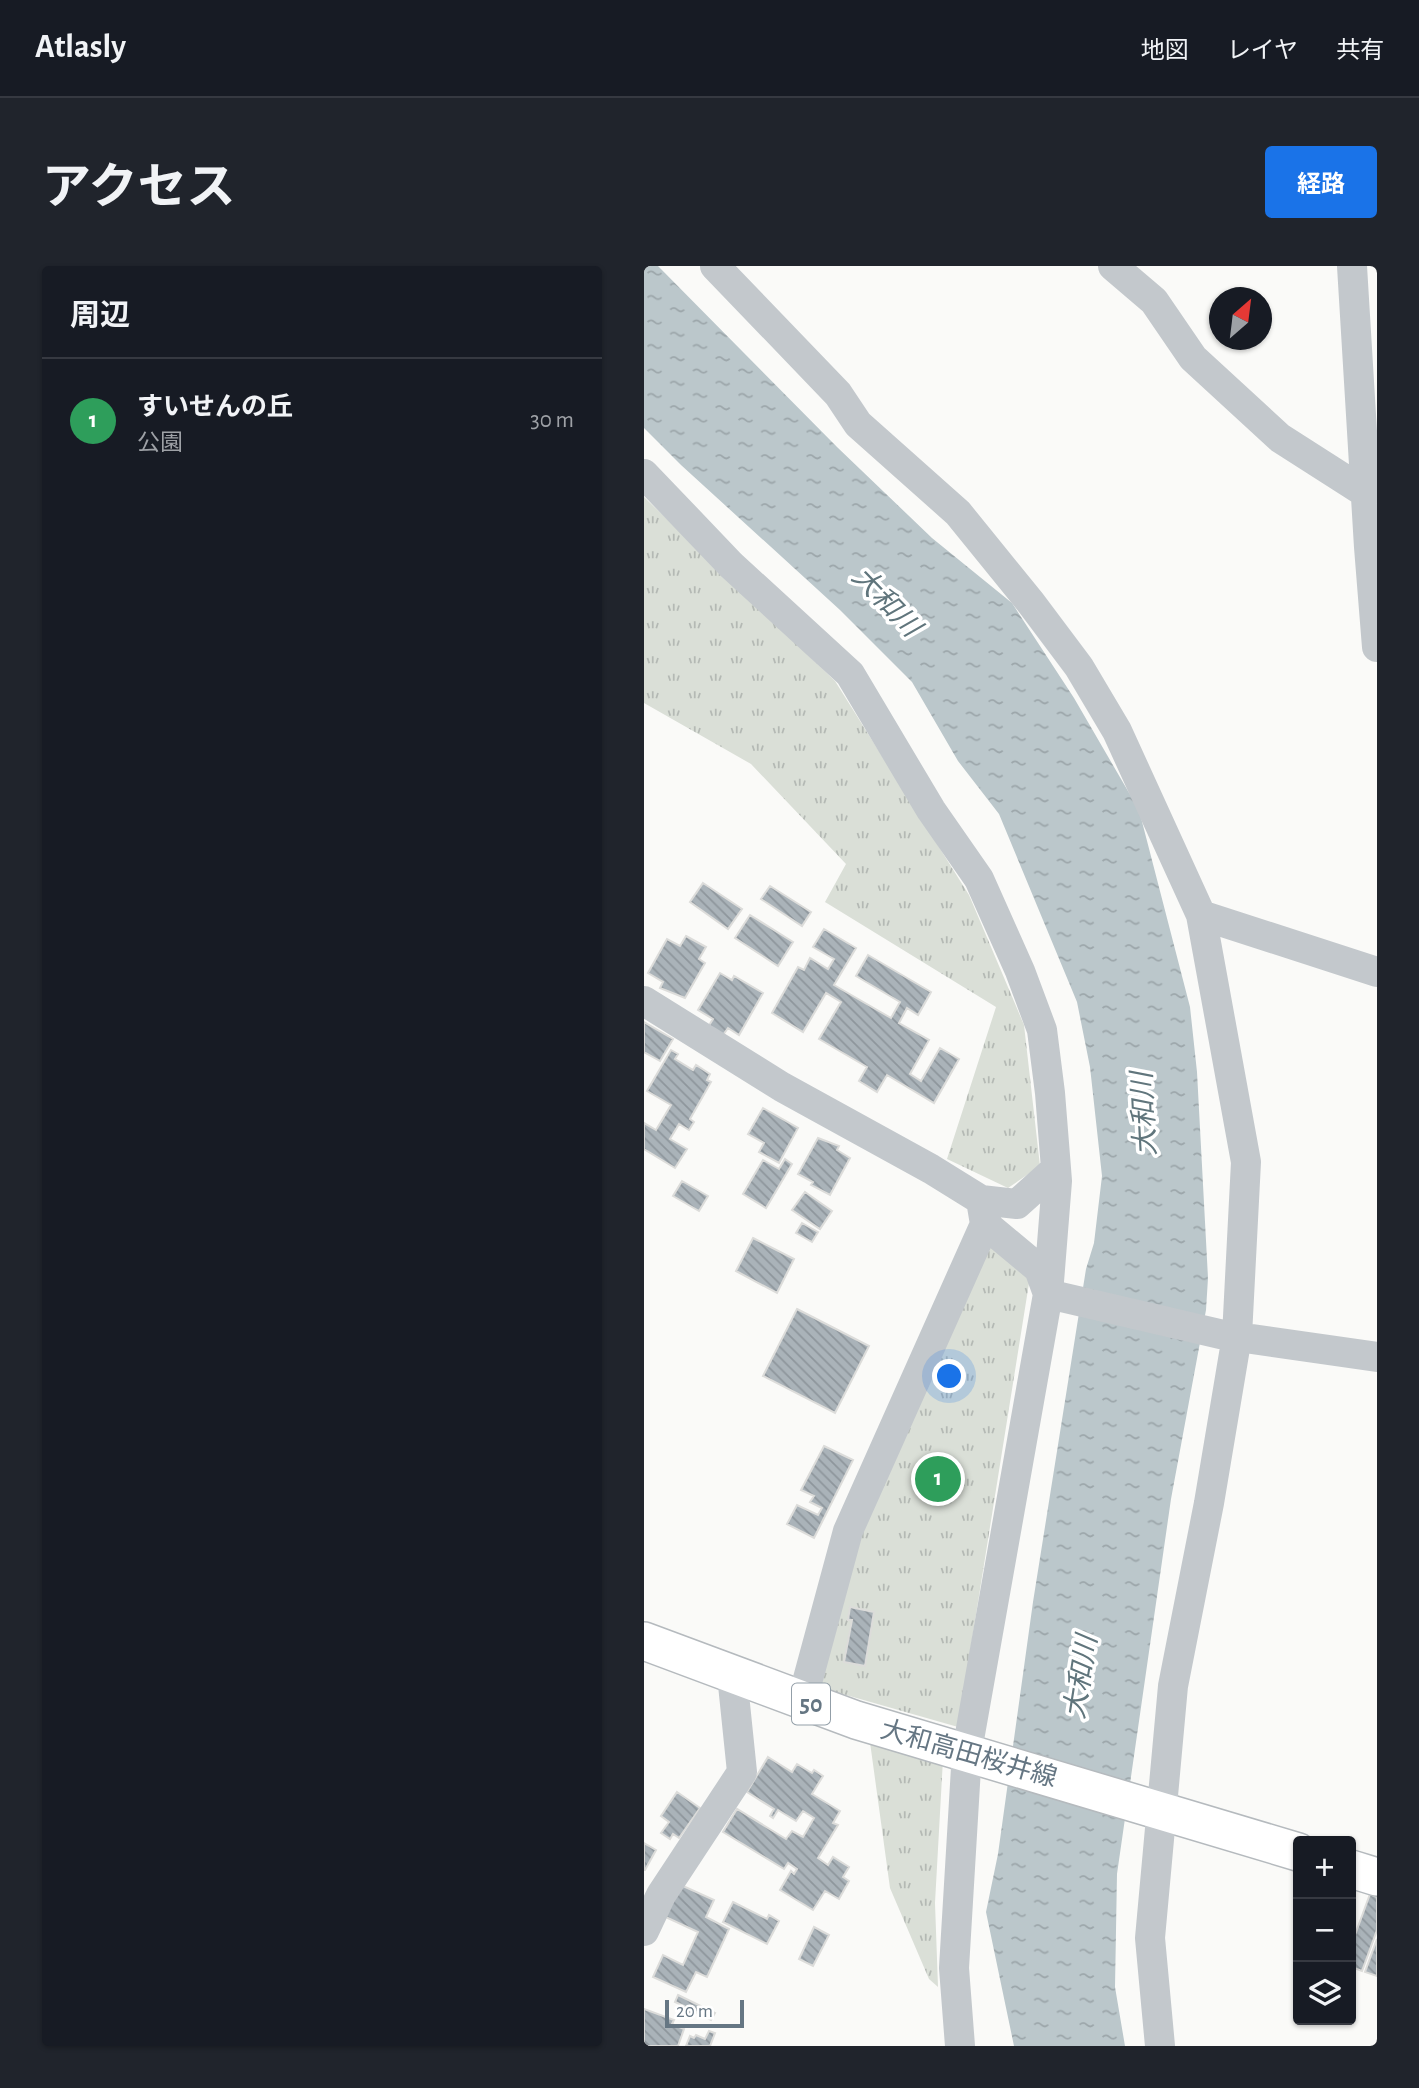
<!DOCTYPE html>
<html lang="ja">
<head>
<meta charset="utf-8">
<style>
  body { margin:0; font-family:"Alegreya Sans","Noto Sans JP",sans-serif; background:#20242c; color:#f1f3f6 }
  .controls { position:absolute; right:21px; bottom:21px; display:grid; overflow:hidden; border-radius:7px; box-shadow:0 2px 5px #0004 }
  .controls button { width:63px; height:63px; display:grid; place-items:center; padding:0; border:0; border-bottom:2px solid #363941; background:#171b24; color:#f1f3f6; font:35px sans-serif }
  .compass { position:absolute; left:565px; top:21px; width:63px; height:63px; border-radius:50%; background:#171b24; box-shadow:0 2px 5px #0004; rotate:28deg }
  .scale { position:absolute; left:21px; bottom:18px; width:79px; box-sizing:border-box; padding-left:7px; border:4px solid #657683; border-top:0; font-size:19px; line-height:24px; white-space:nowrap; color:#657683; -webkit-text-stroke:5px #fff; paint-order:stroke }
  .you { position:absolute; left:306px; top:1111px; width:24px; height:24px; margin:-18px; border:5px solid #fff; border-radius:50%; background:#1a73e8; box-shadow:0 0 0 10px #1a73e833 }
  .badge { display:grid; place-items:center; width:46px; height:46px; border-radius:50%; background:#1a73e8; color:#fff; font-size:23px; font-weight:700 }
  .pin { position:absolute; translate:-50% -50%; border:4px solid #fff; box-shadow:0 2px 7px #0006 }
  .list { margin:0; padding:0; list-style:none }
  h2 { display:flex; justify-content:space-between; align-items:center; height:91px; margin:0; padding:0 28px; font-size:30px }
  h2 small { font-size:23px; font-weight:400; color:#9ea1a6 }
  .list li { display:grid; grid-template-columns:46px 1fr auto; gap:21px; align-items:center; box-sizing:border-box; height:126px; padding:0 28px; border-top:2px solid #363941 }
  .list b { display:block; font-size:26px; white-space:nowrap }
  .list p { margin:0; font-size:23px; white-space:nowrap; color:#9ea1a6 }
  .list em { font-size:23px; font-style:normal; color:#9ea1a6 }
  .icon { flex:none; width:38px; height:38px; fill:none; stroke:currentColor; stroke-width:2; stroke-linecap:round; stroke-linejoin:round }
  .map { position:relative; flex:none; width:733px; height:1780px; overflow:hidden; border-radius:7px }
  header { display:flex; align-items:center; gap:42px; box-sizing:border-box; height:98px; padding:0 35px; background:#171b24; border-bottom:2px solid #363941 }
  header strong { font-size:33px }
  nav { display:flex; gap:38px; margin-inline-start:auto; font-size:24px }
  .intro { display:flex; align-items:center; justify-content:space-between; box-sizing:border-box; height:168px; padding:0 42px }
  h1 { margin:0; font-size:49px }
  .button { padding:18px 32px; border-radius:7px; background:#1a73e8; color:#fff; font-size:24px; font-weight:700 }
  main { display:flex; gap:42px; padding:0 42px }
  aside { flex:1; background:#171b24; border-radius:7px; box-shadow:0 2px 5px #0004 }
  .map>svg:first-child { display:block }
  .park { fill:url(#park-tufts) }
  .water { fill:url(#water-ripples) }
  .building { fill:url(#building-back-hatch); stroke:#dcdcda; stroke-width:2 }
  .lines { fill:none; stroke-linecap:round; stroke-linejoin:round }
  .major-casing { stroke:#b5babe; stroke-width:40 }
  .minor { stroke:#c3c8cc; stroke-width:30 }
  .major { stroke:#fff; stroke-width:37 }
  .labels { text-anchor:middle; stroke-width:7; stroke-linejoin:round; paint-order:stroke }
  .shield { fill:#fff; stroke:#939fa8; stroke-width:2 }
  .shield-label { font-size:24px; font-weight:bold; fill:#657683 }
  .street-label { font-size:26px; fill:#657683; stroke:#fff }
  .water-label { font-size:28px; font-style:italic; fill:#60757c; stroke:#fff }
</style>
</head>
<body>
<header>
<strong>Atlasly</strong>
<nav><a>地図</a><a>レイヤ</a><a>共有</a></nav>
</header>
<div class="intro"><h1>アクセス</h1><a class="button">経路</a></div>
<main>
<aside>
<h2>周辺<small></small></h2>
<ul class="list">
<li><span class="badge" style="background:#2e9e5b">1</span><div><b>すいせんの丘</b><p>公園</p></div><em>30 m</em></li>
</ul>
</aside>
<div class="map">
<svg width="733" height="1780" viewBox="0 0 733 1780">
  <defs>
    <pattern id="park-tufts" width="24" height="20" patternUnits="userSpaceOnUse" patternTransform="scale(1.75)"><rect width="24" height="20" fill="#dadfd7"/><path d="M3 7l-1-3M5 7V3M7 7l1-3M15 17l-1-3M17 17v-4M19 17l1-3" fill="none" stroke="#b4b9b4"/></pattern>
    <pattern id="water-ripples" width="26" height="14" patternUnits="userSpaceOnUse" patternTransform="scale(1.75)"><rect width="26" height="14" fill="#bbc7cb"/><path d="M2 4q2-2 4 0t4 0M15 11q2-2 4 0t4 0" fill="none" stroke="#9ca6aa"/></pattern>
    <pattern id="building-back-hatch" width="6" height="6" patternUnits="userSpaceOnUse" patternTransform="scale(1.75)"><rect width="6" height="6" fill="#aab3b9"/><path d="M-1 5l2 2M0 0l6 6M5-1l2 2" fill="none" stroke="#8e969c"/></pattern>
  </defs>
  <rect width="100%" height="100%" fill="#fafaf8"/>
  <path class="park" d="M 0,231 L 191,415 L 325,629 L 380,759 L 396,900 L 364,922 L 303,893 L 352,741 L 181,636 L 202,598 L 107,498 L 0,437 Z
    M 337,971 L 386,1011 L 314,1461 L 174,1421 L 212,1267 Z
    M 225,1469 L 299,1493 L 291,1637 L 294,1721 L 285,1713 L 246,1622 Z"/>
  <path class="water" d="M 0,0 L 14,0 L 193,181 L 288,272 L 368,337 L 430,432 L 495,544 L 546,741 L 553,806 L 564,1012 L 562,1044 L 527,1233 L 473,1608 L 471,1721 L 481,1780 L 370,1780 L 342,1646 L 354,1588 L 389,1336 L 442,1003 L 450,977 L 458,910 L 446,801 L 433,736 L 355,548 L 314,495 L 268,416 L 196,344 L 37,199 L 0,162 Z"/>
  <path class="building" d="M 59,617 L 98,643 L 84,663 L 46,636 Z
    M 126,620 L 167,646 L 158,660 L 117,633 Z
    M 106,649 L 149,676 L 134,700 L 91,672 Z
    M 180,663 L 212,682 L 190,719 L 247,752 L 256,736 L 212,710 L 224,689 L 287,726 L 274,749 L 263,742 L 255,757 L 285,774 L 266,808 L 277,815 L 296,782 L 315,793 L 290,837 L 243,809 L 233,826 L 215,815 L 223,801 L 175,773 L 197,736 L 182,727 L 159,766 L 128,747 L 154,701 L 160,704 L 166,692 L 184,703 L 190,693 L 169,681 Z
    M 42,670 L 62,681 L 55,693 L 61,697 L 41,732 L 16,722 L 19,716 L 4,707 L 23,673 L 36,680 Z
    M 76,707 L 88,714 L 90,710 L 119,727 L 95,769 L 84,762 L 79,769 L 64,761 L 69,753 L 54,744 Z
    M 0,756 L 29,773 L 16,795 L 0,786 Z
    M 27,784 L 34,788 L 31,793 L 49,804 L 52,799 L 66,808 L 63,814 L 67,816 L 46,853 L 50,856 L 45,864 L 35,858 L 26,873 L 43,883 L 31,902 L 0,883 L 0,857 L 12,864 L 27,839 L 3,825 Z
    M 119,842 L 154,862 L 135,897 L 115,886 L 120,877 L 104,868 Z
    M 174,872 L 195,880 L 193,884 L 206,892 L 186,929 L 167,919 L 169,916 L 154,908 Z
    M 141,893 L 148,898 L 122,942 L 99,928 L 119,894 L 135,903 Z
    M 38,915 L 64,930 L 55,945 L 29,930 Z
    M 161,926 L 188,945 L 176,963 L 148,944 Z
    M 158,957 L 174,966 L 168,976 L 152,967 Z
    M 109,972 L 150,993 L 133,1027 L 92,1005 Z
    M 153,1043 L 225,1080 L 191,1147 L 119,1110 Z
    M 180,1180 L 209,1194 L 170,1272 L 143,1258 L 153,1239 L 174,1249 L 178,1242 L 166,1236 L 170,1230 L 157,1224 Z
    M 206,1341 L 230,1346 L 221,1400 L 200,1396 L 208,1354 L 204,1354 Z
    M 124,1491 L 148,1506 L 153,1498 L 168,1507 L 170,1504 L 179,1510 L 168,1528 L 196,1545 L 189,1557 L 194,1559 L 174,1592 L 184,1599 L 189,1591 L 205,1601 L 199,1611 L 205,1615 L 195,1633 L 181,1625 L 169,1644 L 136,1624 L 147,1605 L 150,1608 L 153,1603 L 144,1597 L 140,1603 L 79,1566 L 93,1543 L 142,1573 L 148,1565 L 159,1571 L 170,1552 L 159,1545 L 152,1555 L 134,1544 L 129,1552 L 126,1550 L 130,1543 L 103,1526 Z
    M 33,1526 L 56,1542 L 35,1572 L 29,1568 L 26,1573 L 17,1567 L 25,1556 L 17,1550 Z
    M 0,1577 L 12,1584 L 1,1604 L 0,1604 Z
    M 28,1615 L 70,1634 L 62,1651 L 85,1663 L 63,1711 L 52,1706 L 42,1726 L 9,1711 L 19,1689 L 39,1699 L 54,1666 L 13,1647 Z
    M 726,1628 L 733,1631 L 733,1664 L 718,1705 L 707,1701 L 707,1680 Z
    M 89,1636 L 123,1653 L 125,1649 L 135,1655 L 123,1678 L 79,1656 Z
    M 170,1661 L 185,1669 L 169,1700 L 155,1693 Z
    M 733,1673 L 733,1710 L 721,1706 Z
    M 34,1729 L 71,1747 L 67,1754 L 50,1745 L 47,1751 L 37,1746 L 40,1740 L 31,1736 Z
    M 0,1743 L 30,1754 L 28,1758 L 40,1763 L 34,1780 L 0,1780 Z
    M 65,1765 L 71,1767 L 66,1780 L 42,1780 L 46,1770 L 50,1772 L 52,1769 L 61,1773 Z"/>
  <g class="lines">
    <defs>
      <path id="major" d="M 0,1375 L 212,1454 L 654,1586
        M 707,1603 L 733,1611"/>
    </defs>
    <use href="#major" class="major-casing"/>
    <path class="minor" d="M 71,0 L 194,128 L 214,158 L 314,247 L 387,337 L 435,401 L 473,465 L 557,649 L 602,896 L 593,1070 L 565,1237 L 529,1420 L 506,1672 L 516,1780
      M 469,0 L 510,35 L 549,92 L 636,172 L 722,227
      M 708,0 L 725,281 L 733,381
      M 0,208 L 87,299 L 206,408 L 287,544 L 335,613 L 376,705 L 398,764 L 406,827 L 413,915 L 404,1028 L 323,1485 L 310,1702 L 316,1780
      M 557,649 L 733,706
      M 0,735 L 138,821 L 287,903 L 337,934 L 341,958 L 395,1003 L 404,1028
      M 337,934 L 373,938 L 412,903
      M 404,1028 L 580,1069 L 733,1091
      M 158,1435 L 204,1265 L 341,958
      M 0,1665 L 17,1629 L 98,1506 L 88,1409"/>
    <use href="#major" class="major"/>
  </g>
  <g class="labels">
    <rect class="shield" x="148" y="1417.5" width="38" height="41" rx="5"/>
    <g class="shield-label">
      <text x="167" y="1446">50</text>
    </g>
    <g class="street-label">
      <text transform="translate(325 1487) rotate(16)" y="9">大和高田桜井線</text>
    </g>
    <g class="water-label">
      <text transform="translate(243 335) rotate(46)" y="10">大和川</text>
      <text transform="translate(499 848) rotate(-93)" y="10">大和川</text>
      <text transform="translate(436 1411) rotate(-81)" y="10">大和川</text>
    </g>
  </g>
</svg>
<div class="controls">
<button>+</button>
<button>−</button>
<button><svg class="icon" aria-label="layers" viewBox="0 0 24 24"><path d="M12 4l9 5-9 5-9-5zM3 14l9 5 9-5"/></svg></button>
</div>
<svg class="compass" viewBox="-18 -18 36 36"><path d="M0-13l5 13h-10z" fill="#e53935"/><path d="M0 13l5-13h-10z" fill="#9ea1a6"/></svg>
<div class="scale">20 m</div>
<div class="you"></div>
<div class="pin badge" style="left:294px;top:1213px;background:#2e9e5b">1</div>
</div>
</main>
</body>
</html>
